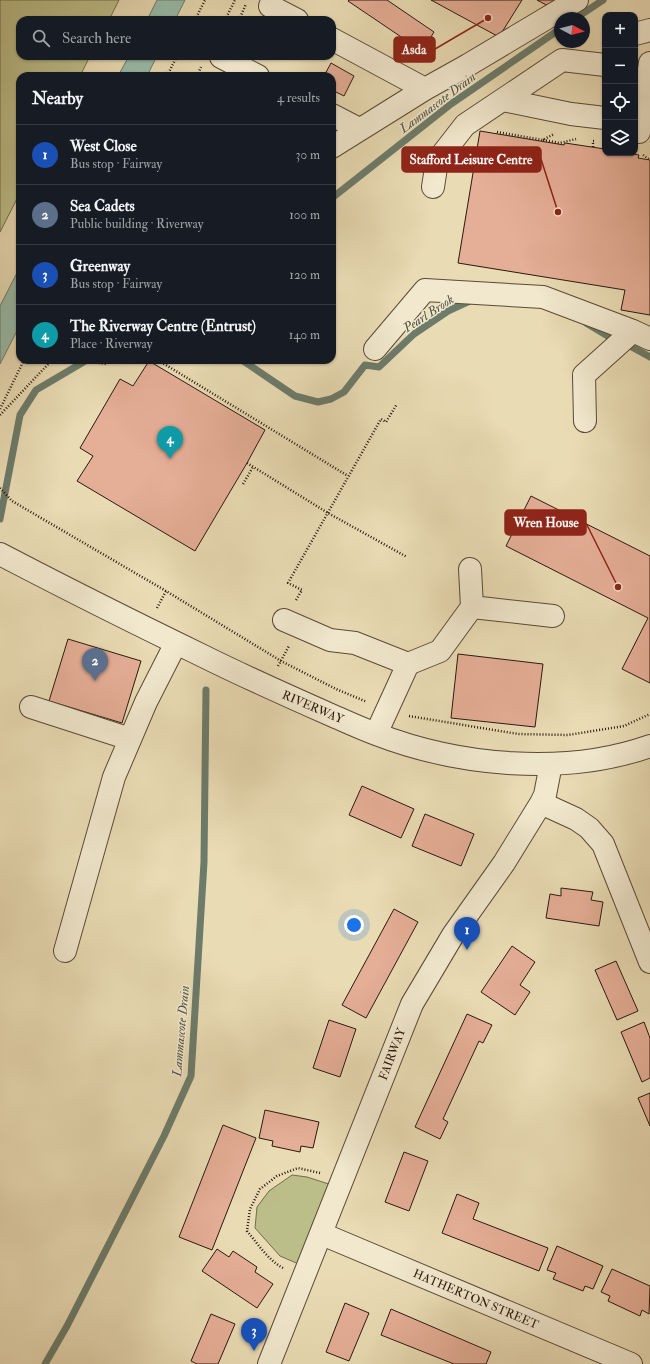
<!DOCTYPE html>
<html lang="en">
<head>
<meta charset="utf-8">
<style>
  body { margin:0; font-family:"IM FELL Double Pica",serif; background:#242831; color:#f1f3f6 }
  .controls { position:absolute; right:12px; top:12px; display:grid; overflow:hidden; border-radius:8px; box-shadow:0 1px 3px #0004 }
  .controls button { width:36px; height:36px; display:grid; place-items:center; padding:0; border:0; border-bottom:1px solid #363941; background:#171b24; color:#f1f3f6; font:20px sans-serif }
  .compass { position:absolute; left:554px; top:12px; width:36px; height:36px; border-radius:50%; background:#171b24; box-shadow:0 1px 3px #0004; rotate:97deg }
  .you { position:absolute; left:354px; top:925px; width:14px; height:14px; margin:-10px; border:3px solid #fff; border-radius:50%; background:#1a73e8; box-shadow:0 0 0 6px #1a73e833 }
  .badge { display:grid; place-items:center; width:26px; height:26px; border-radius:50%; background:#c59692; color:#fff; font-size:13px; font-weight:700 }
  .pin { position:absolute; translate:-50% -33px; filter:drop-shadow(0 1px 2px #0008) }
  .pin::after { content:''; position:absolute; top:21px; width:14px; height:12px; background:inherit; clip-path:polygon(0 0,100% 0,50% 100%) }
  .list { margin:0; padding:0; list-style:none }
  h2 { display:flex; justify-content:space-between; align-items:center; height:52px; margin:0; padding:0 16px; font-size:17px }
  h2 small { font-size:13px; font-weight:400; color:#9ea1a6 }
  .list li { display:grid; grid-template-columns:26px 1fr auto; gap:12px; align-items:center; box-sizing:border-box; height:60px; padding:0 16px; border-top:1px solid #363941 }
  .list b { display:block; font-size:15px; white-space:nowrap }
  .list p { margin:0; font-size:13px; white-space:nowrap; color:#9ea1a6 }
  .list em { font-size:13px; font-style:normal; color:#9ea1a6 }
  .icon { flex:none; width:22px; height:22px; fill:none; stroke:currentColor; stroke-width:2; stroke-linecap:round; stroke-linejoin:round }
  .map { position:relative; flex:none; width:650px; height:1364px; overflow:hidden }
  .search { position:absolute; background:#171b24; box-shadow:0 1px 3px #0004; left:16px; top:16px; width:320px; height:44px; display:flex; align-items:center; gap:10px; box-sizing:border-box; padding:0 14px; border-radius:12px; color:#9ea1a6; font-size:15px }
  .panel { position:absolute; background:#171b24; box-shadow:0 1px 3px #0004; left:16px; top:72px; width:320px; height:292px; border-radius:12px }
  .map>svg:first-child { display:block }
  .green { fill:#bcbe89; stroke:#736c4a }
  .water { fill:#98bca9; stroke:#6c7b6a }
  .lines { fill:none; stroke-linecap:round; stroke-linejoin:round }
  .stream { stroke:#6c7b6a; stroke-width:7 }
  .building { fill:#e5ae97; stroke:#2a190c }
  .minor-casing { stroke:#5a4a36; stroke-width:24 }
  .path { stroke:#2a190c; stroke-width:2.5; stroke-dasharray:1 2; stroke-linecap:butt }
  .minor { stroke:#f1e8ce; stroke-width:22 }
  .labels { text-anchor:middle; stroke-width:3; stroke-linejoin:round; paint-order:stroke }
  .street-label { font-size:12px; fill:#2a190c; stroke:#f1e8ce }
  .water-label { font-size:13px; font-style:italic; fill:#505243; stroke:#f1e8ce }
  .leader { fill:none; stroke:#8f2418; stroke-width:1.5 }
  .callout-dot { fill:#8f2418; stroke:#f1e8ce; stroke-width:1.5 }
  .callout { fill:#8f2418; stroke:#8f2418; stroke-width:1.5 }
  .callout-label { font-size:13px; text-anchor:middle; font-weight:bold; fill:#fff }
</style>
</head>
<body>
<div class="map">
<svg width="650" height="1364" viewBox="0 0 650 1364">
  <rect width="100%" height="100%" fill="#e9dbb4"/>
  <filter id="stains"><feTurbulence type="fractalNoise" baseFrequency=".005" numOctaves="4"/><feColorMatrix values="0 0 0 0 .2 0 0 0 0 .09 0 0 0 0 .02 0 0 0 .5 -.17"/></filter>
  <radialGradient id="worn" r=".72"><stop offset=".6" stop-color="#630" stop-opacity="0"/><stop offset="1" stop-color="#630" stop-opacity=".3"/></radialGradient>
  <path class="green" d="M 0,0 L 119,0 L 109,20 L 20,20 L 20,56 L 90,56 L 80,76 L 20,76 L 20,193 L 0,232 Z
    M 292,1175 L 307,1177 L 335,1186 L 301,1265 L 280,1256 L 255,1228 L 257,1207 L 269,1191 Z"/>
  <path class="water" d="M 157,0 L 185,0 L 175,20 L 147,20 Z
    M 129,56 L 157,56 L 147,76 L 118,76 Z
    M 20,267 L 20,325 L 0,364 L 0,306 Z"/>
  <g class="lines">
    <path class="stream" d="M 576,18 L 603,0
      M 332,198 L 451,104 L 560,29
      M 586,323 L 611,338 L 630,346 L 650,357
      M 242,360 L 295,396 L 318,402 L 331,399 L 344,392 L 365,365 L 379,367 L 414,334 L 448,311 L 472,300
      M 0,519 L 20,415 L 36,390 L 87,360
      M 45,1364 L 67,1326 L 164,1136 L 191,1076 L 204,862 L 206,690"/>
  </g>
  <path class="building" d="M 349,0 L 387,0 L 434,32 L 422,51 L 348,1 Z
    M 431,0 L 522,0 L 499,37 Z
    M 537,0 L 561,0 L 550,7 Z
    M 331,63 L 354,76 L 344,96 L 332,90 L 332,76 L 324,76 Z
    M 480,131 L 564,145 L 565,143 L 605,149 L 605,153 L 628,153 L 639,155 L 638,158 L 650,160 L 650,315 L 621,310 L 625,290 L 458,263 Z
    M 149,361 L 265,430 L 247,463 L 195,551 L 77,481 L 93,456 L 80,448 L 120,379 L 133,386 Z
    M 531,496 L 650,556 L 650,683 L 622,669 L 648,618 L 506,546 Z
    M 68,639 L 141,661 L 122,723 L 49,701 Z
    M 458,654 L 543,664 L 535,727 L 451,718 Z
    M 362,786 L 414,809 L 401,838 L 349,815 Z
    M 425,814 L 474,834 L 461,866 L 412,846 Z
    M 561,888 L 593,892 L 591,900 L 603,902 L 599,926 L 546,918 L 550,894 L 561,896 Z
    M 394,909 L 418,922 L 366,1018 L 342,1005 Z
    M 512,946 L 535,962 L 520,985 L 530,992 L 515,1015 L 481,992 Z
    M 616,961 L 638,1011 L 617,1020 L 595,970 Z
    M 467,1014 L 492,1025 L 483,1043 L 479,1041 L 443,1119 L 448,1122 L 440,1139 L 415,1127 Z
    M 329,1020 L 356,1029 L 340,1077 L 313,1068 Z
    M 644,1022 L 650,1038 L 650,1078 L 642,1082 L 621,1032 Z
    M 650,1093 L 650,1126 L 638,1098 Z
    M 265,1110 L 319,1122 L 313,1148 L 301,1146 L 300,1152 L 272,1146 L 273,1141 L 259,1138 Z
    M 223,1125 L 256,1138 L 212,1250 L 179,1237 Z
    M 404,1152 L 428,1161 L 409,1211 L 385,1202 Z
    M 457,1194 L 479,1203 L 473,1219 L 548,1248 L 539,1271 L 442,1233 Z
    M 557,1246 L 603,1266 L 593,1289 L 585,1286 L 583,1291 L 553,1279 L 556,1273 L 547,1270 Z
    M 217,1249 L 229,1257 L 233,1251 L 257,1267 L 255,1272 L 273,1284 L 257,1308 L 202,1271 Z
    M 612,1269 L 650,1286 L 649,1314 L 642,1310 L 640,1316 L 608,1301 L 610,1296 L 601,1292 Z
    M 345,1303 L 369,1313 L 349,1361 L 326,1352 Z
    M 391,1309 L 491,1352 L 486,1364 L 454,1364 L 381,1335 Z
    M 211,1314 L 235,1324 L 218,1364 L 197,1364 L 191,1361 Z"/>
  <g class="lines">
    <defs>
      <path id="minor" d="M 270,6 L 297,20
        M 635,34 L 650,30
        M 332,39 L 425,89
        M 221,57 L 258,76
        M 503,100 L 571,114 L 605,118
        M 332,115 L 359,129
        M 639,132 L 650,63
        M 332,147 L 425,89 L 468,65 L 577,0
        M 433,187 L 437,161 L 465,125 L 562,60 L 605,65
        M 375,349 L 425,290 L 543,297 L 633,331
        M 585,421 L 584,375 L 633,331 L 650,339
        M 0,554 C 67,589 135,623 203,656 C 245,677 288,696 331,715 C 345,721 360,728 376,734 C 459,766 565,776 650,746
        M 470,569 L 472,607
        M 284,620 L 330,640 L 355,643 L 408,664 L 376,734
        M 408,664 L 440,651 L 472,607 L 553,616
        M 31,707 L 130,739
        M 541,803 L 576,819 L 589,828 L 603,844 L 650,962
        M 65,951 L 114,777 L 146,702 L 176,643
        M 322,1234 L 631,1364
        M 269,1364 L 412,1004 L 453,935 L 504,863 L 541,803 L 545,795 L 551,764"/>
    </defs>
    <use href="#minor" class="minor-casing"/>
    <path class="path" d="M 195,20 L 205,0
      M 225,20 L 235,0
      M 239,20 L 246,4
      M 167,76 L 177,56
      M 197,76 L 201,67
      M 497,132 L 543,140 L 554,134
      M 543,140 L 560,143 L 576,139
      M 593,147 L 593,141 L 595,141
      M 643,155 L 650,160
      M 78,360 L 106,364 L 112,360
      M 161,362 L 348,476
      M 0,409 L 24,360
      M 0,415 L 52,360
      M 247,463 L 328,513 L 407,557
      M 243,484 L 253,467
      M 0,488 L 12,501 L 166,591 L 281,661 L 336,689 L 367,702
      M 296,600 L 302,590 L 288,583 L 381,419 L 386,422 L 397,404
      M 157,608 L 166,591
      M 278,666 L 289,646
      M 409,716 L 518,734 L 568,735 L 624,726 L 650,714
      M 283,1268 C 268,1260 258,1244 247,1231 L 250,1209 L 260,1189 L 277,1176 L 298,1168 L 320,1173"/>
    <use href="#minor" class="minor"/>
  </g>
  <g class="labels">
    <g class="street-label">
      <text transform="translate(313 707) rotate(23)" y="4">RIVERWAY</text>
      <text transform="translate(392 1054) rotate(-69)" y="4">FAIRWAY</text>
      <text transform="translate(476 1299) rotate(23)" y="4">HATHERTON STREET</text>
    </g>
    <g class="water-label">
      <text transform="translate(437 102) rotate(-37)" y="5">Lammascote Drain</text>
      <text transform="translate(428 313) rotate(-33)" y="5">Pearl Brook</text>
      <text transform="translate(180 1031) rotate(-85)" y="5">Lammascote Drain</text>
    </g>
  </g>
  <path class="leader" d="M488 18L435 49M558 212L541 159M618 587L586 523"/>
  <g class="callout-dot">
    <circle cx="488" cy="18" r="4"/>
    <circle cx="558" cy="212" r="4"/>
    <circle cx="618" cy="587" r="4"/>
  </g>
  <g class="callout">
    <rect x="394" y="37" width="41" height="25" rx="4"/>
    <rect x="402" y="147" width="139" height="25" rx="4"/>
    <rect x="505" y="510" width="81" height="25" rx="4"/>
  </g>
  <g class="callout-label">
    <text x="414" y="54">Asda</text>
    <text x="471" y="164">Stafford Leisure Centre</text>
    <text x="546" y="527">Wren House</text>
  </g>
  <rect width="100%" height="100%" filter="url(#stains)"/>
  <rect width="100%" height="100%" fill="url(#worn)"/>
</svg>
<div class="controls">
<button>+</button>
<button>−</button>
<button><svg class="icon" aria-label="locate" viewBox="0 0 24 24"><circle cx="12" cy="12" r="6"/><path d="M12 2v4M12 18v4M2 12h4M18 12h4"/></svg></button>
<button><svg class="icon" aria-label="layers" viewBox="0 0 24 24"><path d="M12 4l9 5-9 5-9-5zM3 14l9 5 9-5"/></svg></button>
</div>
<svg class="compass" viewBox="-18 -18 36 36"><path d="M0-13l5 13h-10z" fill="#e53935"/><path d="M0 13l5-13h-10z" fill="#9ea1a6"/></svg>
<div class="you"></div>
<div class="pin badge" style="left:467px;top:950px;background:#1a4fb4">1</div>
<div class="pin badge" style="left:95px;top:681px;background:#5c6f8a">2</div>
<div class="pin badge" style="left:254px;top:1351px;background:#1a4fb4">3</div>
<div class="pin badge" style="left:170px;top:459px;background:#0f9aa8">4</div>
<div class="search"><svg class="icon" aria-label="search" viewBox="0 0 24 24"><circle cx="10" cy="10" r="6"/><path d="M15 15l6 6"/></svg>Search here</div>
<section class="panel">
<h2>Nearby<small>4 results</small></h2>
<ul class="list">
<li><span class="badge" style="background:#1a4fb4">1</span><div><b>West Close</b><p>Bus stop · Fairway</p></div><em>30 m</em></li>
<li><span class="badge" style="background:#5c6f8a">2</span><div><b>Sea Cadets</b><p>Public building · Riverway</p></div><em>100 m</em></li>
<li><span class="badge" style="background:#1a4fb4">3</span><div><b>Greenway</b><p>Bus stop · Fairway</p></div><em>120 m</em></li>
<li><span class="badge" style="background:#0f9aa8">4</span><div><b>The Riverway Centre (Entrust)</b><p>Place · Riverway</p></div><em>140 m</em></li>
</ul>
</section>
</div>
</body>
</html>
